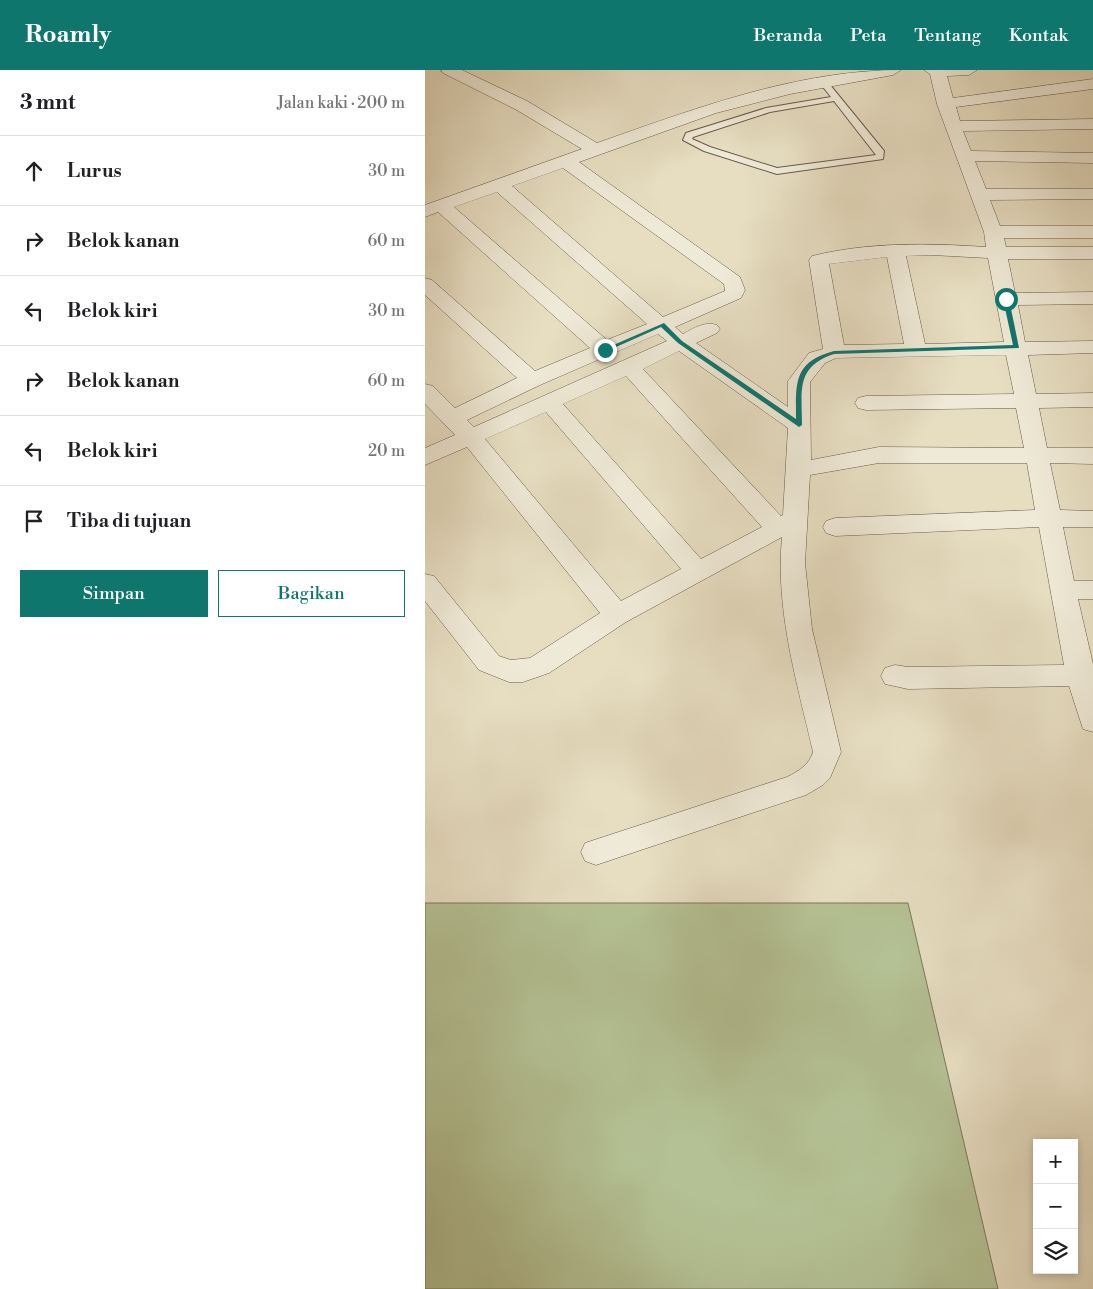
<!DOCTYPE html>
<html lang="id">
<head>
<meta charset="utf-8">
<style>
  body { margin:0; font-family:"Libre Bodoni",serif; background:#f6f6f6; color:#202124 }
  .controls { position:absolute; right:15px; bottom:15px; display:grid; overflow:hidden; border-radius:0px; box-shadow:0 2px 8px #0003 }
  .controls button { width:45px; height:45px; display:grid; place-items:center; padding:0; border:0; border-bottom:1px solid #e0e0e0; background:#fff; color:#202124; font:25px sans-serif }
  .stop { position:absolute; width:15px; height:15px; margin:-11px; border:4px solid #0f766e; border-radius:50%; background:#fff }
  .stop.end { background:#0f766e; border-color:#fff; box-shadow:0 1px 5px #0008 }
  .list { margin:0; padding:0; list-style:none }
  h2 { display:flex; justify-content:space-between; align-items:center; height:65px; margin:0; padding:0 20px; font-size:21px }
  h2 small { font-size:16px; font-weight:400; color:#757577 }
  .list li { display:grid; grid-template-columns:32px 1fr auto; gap:15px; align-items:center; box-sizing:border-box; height:70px; padding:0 20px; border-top:1px solid #e0e0e0 }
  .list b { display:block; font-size:19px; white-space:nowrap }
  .list em { font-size:16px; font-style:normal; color:#757577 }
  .actions { display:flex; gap:10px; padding:15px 20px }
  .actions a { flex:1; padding:11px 0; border:1px solid #0f766e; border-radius:0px; text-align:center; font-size:18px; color:#0f766e }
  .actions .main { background:#0f766e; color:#fff }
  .icon { flex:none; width:28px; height:28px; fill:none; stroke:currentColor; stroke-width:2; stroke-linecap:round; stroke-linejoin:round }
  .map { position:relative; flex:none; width:668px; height:1219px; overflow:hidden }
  header { display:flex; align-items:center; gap:30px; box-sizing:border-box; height:70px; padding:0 25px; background:#0f766e; color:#fff }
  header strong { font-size:24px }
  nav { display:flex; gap:28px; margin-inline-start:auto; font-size:18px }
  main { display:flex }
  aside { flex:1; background:#fff }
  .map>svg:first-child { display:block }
  .green { fill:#b4c194; stroke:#7a785d }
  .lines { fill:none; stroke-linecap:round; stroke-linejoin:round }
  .lane-casing { stroke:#695a4d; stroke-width:2 }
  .street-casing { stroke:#695a4d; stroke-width:1 }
  .lane { fill:#efead7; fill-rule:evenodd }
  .street { fill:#efead7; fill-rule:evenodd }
  .route { fill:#0f766e }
</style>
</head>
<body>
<header>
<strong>Roamly</strong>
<nav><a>Beranda</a><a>Peta</a><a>Tentang</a><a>Kontak</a></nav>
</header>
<main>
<aside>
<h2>3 mnt<small>Jalan kaki · 200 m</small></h2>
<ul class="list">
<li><svg class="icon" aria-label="ahead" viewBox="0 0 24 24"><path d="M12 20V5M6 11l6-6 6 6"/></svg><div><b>Lurus</b></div><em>30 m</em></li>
<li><svg class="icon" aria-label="right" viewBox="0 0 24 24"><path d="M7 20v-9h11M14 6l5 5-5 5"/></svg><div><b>Belok kanan</b></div><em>60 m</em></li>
<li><svg class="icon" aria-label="left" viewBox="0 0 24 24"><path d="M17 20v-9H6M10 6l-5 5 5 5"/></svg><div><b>Belok kiri</b></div><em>30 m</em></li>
<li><svg class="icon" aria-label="right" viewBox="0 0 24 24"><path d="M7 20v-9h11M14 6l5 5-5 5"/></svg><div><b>Belok kanan</b></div><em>60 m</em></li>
<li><svg class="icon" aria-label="left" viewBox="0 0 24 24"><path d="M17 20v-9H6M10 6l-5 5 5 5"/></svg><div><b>Belok kiri</b></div><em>20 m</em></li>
<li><svg class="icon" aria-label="arrive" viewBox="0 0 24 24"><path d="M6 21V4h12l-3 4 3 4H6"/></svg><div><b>Tiba di tujuan</b></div></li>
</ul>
<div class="actions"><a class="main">Simpan</a><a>Bagikan</a></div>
</aside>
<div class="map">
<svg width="668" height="1219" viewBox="0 0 668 1219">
  <rect width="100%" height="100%" fill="#e7dec2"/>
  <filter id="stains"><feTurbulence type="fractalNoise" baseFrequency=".004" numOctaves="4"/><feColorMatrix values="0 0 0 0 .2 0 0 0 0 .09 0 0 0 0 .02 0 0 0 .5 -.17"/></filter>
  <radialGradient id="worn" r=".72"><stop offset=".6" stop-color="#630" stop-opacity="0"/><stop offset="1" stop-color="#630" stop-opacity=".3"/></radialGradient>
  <path class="green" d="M 0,833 L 483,833 L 573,1219 L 0,1219 Z"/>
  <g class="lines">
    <defs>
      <path id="lane" d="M 395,10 L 401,10 L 459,81 L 458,89 L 352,104 L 279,81 L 258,70 L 261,63 L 341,38 L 406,27 L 394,12 ZM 409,31 L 451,85 L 352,98 L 285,77 L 267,69 L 268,67 L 345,42 Z"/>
      <path id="street" d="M 16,0 L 37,0 L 102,31 L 172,73 C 269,39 372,0 476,0 L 468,5 L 365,24 L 291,43 L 154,92 L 315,207 L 320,220 L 316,228 L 250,257 L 258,264 C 269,258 280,251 292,255 L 295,259 L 292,263 L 271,273 L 363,337 L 363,311 L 384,283 L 398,279 L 384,190 L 387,186 C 444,172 503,173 561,177 L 559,162 L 512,34 L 505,4 L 499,0 L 552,0 L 544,5 L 522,6 L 528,28 L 668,9 L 668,19 L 531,37 L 535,51 L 668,49 L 668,59 L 538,61 L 546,81 L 668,83 L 668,93 L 550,91 L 561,119 L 668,119 L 668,129 L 565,130 L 575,156 L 668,156 L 668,168 L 579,168 L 581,177 L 668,177 L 668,189 L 583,189 L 590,223 L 668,222 L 668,234 L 593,235 L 600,272 L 668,271 L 668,283 L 603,285 L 611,324 L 668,323 L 668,337 L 614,338 L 622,378 L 668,378 L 668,394 L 625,393 L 635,440 L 668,441 L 668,457 L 638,457 L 649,511 L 668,511 L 668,529 L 653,529 L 668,594 L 668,662 L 658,659 L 644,616 L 483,619 L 460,614 L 456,606 L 460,598 L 470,595 L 483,597 L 639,595 L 614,457 L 410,466 L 401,463 L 398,457 L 401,451 L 410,448 L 610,440 L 602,393 L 454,393 L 385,405 L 380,493 L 387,559 L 416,682 L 405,708 L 398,715 L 381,725 L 171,795 L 160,791 L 156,782 L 160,773 L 362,707 C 374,701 384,695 388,682 C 372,612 350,540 357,467 L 201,552 L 124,603 L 98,612 L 84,612 L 54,600 L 0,531 L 0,504 L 9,506 L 74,586 L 86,590 L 105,588 L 175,543 L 42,377 L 0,395 L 0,378 L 30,365 L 0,334 L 0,314 L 8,316 L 30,338 L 92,308 L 0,225 L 0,208 L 7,210 L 110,301 L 165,278 L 13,142 L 0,147 L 0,135 L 157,79 L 90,39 L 18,3 ZM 138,98 L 299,214 L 300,221 L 238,247 L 87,116 ZM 72,122 L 222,254 L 182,270 L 29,137 ZM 507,185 L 563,188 L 579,272 L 500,274 L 481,186 ZM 462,187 L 479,274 L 419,275 L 404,194 ZM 233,264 L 242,271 L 49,357 L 42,350 L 115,315 ZM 254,281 L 363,358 L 358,445 L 356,446 L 218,299 ZM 581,285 L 589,324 L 441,326 L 433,328 L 430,333 L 433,338 L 441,340 L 591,338 L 599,378 L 454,377 L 386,390 L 385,312 L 400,293 L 411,288 ZM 201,306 L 337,457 L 276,489 L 138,334 ZM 121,342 L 256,499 L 196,531 L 60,369 Z"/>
    </defs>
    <use href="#lane" class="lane-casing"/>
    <use href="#street" class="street-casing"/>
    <use href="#lane" class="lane"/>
    <use href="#street" class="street"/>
  </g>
  <path class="route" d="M 581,227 L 584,229 L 594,278 L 409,284 C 370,297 377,321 377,355 L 374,357 L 253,273 L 236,257 L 182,281 L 177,280 L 239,253 L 257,271 L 371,349 C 371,313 368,292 409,281 L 588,275 L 578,229 Z"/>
  <rect width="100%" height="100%" filter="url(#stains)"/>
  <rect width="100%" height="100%" fill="url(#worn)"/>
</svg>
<div class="controls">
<button>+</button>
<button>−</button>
<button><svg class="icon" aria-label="layers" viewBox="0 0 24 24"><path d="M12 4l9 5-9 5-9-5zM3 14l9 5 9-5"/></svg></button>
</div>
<div class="stop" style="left:581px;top:229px"></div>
<div class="stop end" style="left:180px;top:280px"></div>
</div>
</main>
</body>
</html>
